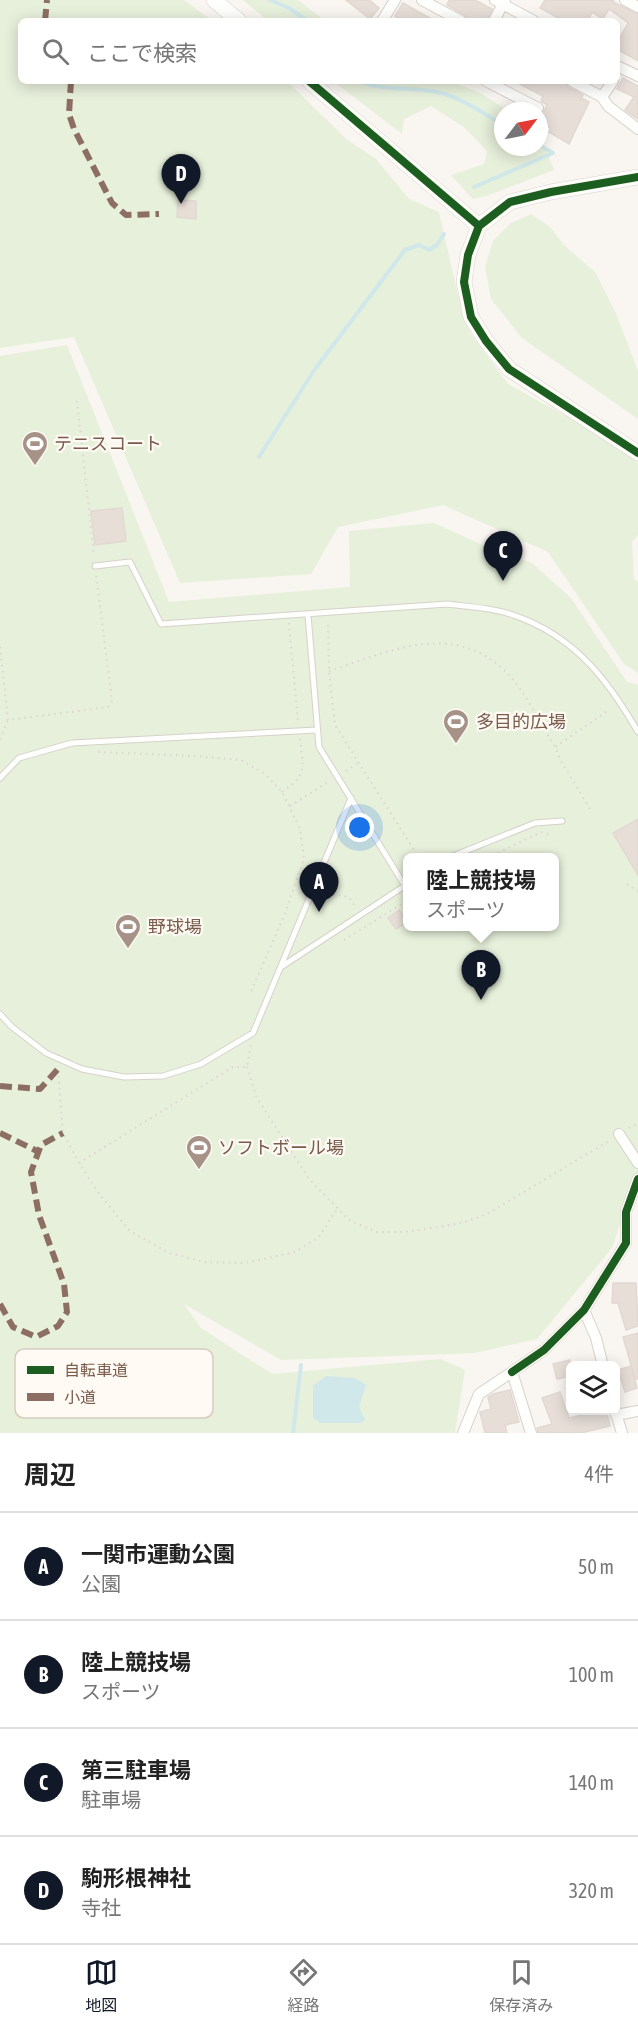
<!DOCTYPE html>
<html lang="ja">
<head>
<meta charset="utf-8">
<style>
  body { margin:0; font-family:"Asap Condensed","Noto Sans JP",sans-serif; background:#f6f6f6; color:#222 }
  .controls { position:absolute; right:18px; bottom:18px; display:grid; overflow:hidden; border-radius:9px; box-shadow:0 3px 15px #0003 }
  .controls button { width:54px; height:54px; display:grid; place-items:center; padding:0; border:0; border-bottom:2px solid #e0e0e0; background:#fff; color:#222; font:30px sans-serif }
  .compass { position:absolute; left:494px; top:102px; width:54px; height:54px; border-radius:50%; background:#fff; box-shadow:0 3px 15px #0003; rotate:58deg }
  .you { position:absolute; left:360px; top:828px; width:21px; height:21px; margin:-15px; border:4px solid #fff; border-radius:50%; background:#1a73e8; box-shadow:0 0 0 9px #1a73e833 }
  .badge { display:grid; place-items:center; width:39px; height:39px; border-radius:50%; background:#111827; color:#fff; font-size:20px; font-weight:700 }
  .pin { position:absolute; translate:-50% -50px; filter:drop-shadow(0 2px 3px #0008) }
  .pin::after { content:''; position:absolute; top:32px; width:21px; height:18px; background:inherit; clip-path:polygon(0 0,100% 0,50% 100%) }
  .popup { position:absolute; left:403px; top:853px; width:156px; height:78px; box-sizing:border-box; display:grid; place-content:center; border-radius:9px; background:#fff; filter:drop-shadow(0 2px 4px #0005); font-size:20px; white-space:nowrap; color:#767676 }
  .popup b { font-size:22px; color:#222 }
  .popup::after { content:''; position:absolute; left:50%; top:100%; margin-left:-12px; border:12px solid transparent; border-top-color:#fff }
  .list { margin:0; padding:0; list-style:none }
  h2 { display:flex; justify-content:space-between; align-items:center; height:78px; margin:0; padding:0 24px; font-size:26px }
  h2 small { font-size:20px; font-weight:400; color:#767676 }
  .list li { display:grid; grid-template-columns:39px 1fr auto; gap:18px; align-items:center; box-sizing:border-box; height:108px; padding:0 24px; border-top:2px solid #e0e0e0 }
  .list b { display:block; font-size:22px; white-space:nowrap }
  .list p { margin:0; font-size:20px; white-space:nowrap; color:#767676 }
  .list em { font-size:20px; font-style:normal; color:#767676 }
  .icon { flex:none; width:33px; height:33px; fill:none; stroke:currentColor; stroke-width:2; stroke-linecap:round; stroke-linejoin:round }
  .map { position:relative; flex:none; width:638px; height:1433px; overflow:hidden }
  .search { position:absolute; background:#fff; box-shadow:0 3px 15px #0003; left:18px; right:18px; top:18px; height:66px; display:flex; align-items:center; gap:15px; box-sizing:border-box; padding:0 21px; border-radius:9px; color:#767676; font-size:22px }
  .sheet { height:510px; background:#fff }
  nav { display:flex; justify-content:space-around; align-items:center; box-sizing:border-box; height:84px; border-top:2px solid #e0e0e0; background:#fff; font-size:16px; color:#767676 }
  nav a { display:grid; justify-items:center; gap:3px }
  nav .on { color:#111827 }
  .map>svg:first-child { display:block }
  .green { fill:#e7f0db; fill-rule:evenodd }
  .water { fill:#d0e8ea }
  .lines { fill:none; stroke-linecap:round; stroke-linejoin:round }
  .stream { stroke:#d0e8ea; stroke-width:4 }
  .building { fill:#e6ded7; stroke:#e2d8d2; stroke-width:1.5 }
  .lane-casing { stroke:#d7d1cb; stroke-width:7 }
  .street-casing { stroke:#d7d1cb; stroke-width:12 }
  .secondary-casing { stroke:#d9d2cb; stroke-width:16 }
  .path { stroke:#dcd5d0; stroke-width:2; stroke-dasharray:1.5 4.5; stroke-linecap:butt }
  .lane { stroke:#fefefd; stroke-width:5 }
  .street { stroke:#fefefd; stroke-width:10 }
  .secondary { stroke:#fefefd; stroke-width:15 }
  .quiet { stroke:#8d6e63; stroke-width:6; stroke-dasharray:12 6; stroke-linecap:butt }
  .cycleway-casing { stroke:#fffaf3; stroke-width:11 }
  .cycleway { stroke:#1b5e20; stroke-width:8 }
  .labels { text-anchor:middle; stroke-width:4.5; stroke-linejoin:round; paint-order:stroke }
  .poi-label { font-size:18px; fill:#7a5c4d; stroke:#fffaf3; text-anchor:start }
  .key { fill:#fffaf3; stroke:#d7cbc1; stroke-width:1.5 }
  .key-label { font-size:16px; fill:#7a5c4d }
</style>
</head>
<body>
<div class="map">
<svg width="638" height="1433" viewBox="0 0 638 1433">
  <rect width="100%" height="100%" fill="#f9f5f0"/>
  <path class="green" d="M 0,0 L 184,0 L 213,21 L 21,21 L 21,81 L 287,81 L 346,139 L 376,159 L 409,199 L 439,212 L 457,291 L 470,333 L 508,384 L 598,434 L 638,461 L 638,535 L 632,542 L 634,580 L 638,582 L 638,673 L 624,664 L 548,552 L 443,505 L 338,527 L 311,574 L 180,583 L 74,337 L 0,348 Z
    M 243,0 L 298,0 L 325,21 L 268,21 Z
    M 333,81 L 451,81 L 482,94 L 508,111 L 503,111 L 503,147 L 539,147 L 539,131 L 554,170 L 489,195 L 473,199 L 451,175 L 484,164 L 487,151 L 464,127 L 431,106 L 404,119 L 402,134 Z
    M 531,214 L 550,227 L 564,245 L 595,272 L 617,316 L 638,371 L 638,419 L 522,338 L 491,299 L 485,267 L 493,241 L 511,223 Z
    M 67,345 L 169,602 L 350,587 L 349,531 L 434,523 L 480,544 L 532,563 L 571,598 L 627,682 L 638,685 L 638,1193 L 625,1209 L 612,1248 L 537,1339 L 475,1353 L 281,1360 L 184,1304 L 201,1328 L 272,1374 L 441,1359 L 465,1370 L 455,1433 L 0,1433 L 0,356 ZM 408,858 L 554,858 L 554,926 L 408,926 Z"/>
  <path class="water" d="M 326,1376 L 355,1378 L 366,1385 L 359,1407 L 365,1420 L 361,1423 L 320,1423 L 313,1418 L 313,1386 Z"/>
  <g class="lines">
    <path class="stream" d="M 270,0 L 289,8 L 308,21
      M 358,81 C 385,92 414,86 441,93 C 463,99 483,113 503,125
      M 539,145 L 553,153
      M 474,187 L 553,153
      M 259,457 L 315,369 L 405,250 L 419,245 L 429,250 L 437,245 L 444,234
      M 293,1433 L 301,1365"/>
  </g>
  <path class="building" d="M 346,0 L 369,0 L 379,8 L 370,19 Z
    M 449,0 L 475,0 L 492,9 L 487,21 L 468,21 L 465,15 L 447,5 Z
    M 545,0 L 614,0 L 613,2 L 638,14 L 638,61 L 617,49 L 617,43 L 628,23 L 609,9 L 603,19 L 592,12 L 588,21 L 564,21 L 540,8 Z
    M 403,3 L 435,21 L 404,21 L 395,16 Z
    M 623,78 L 638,86 L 638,119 L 625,110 L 634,97 L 617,89 Z
    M 514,81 L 565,81 L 568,87 L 583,95 L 581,98 L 589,102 L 569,144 L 549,132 L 551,128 L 539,121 L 547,105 L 541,101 L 543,96 Z
    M 178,200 L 196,201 L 196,219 L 177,217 Z
    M 122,508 L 126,541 L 95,545 L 91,511 Z
    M 638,819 L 638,875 L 613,833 Z
    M 399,910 L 407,922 L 396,929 L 388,918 Z
    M 613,1283 L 636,1283 L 638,1326 L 626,1330 L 618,1303 L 612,1303 Z
    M 638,1333 L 638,1379 L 635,1379 L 623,1337 Z
    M 570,1360 L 570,1376 L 557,1379 L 553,1364 Z
    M 631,1366 L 637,1388 L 625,1392 L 618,1370 Z
    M 510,1390 L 519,1422 L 505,1425 L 507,1433 L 485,1433 L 480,1412 L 491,1409 L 488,1397 L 493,1394 Z
    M 560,1392 L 569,1418 L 606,1410 L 610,1426 L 581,1433 L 538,1433 L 537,1428 L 552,1424 L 542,1398 Z"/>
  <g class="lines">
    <defs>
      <path id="lane" d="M 95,566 L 130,562 L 161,624 L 447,604 C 470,607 495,608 516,616 C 575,637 608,680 638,732
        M 308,615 L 319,747 L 405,886
        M 0,778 L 19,758 L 72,743 L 317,730
        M 448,858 L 535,823 L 562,821
        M 281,967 L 406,885
        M 0,1014 L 12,1027 L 46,1053 L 82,1069 L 124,1077 L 163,1076 L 201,1064 L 253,1033 L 351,798"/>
      <path id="street" d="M 422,0 L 461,21
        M 495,0 L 534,21
        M 625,0 L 638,7
        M 382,21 L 395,0
        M 494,21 L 505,0
        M 617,66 L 638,76
        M 486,81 L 538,108
        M 572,81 L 602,97 L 608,106 L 638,129
        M 602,97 L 613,81
        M 619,1134 L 638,1163
        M 584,1310 L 596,1338 L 603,1366
        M 512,1372 L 544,1350 L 584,1310 L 626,1243 L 626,1212 L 638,1179
        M 615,1410 L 622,1433
        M 616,1415 L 638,1411
        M 463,1433 L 479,1394 L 512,1372 L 531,1433"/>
      <path id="secondary" d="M 214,0 L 239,21
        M 309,81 L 479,226 L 510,202 L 551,192 L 638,177
        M 479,226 L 468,255 L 464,282 L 471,317 L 486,341 L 509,369 L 638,453"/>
    </defs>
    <use href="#lane" class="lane-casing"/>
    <use href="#street" class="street-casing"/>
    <use href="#secondary" class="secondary-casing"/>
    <path class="path" d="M 77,401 L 94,556
      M 289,623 L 298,722
      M 328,625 L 329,671 L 335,725 L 419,858
      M 0,647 L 8,720 L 108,707 L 112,701 L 96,574
      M 329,671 C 391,651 454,619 508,674 C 524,690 543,727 555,747
      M 0,739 L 8,720
      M 98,752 L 194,756 L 241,760 L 265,774 L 282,792 L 300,829 L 304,859 L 284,916 L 250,994
      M 346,771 L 359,763
      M 282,792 C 308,774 303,768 300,739
      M 290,806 L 328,782
      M 590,809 L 561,761 L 555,747 L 609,710
      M 487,858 L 541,832 L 548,834
      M 627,884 L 638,891
      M 322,889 L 337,895 L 349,897 L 356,908
      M 344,940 L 408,900
      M 247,1067 L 257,1098 L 309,1179 L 350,1221 L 377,1232 L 405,1232 L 462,1223 L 487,1214 L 609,1141
      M 58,1070 L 63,1133 L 79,1163 L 100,1195 L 130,1231 L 169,1253 L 204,1262 L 245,1263 L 295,1252 L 319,1237 L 337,1209
      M 629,1128 L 638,1123
      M 79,1163 L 233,1067 L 247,1067 L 251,1044"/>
    <use href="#lane" class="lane"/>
    <use href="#street" class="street"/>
    <use href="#secondary" class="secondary"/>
    <path class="quiet" d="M 45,21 L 47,0
      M 71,81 L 69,114 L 74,129 L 112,203 L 126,215 L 159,214
      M 0,1086 L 40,1089 L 58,1069
      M 0,1133 L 39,1152
      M 0,1304 L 13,1327 L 36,1337 L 58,1326 L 67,1312 L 64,1284 L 39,1215 L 31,1172 L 41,1145 L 63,1133"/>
    <defs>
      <path id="cycleway" d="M 309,81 L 479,226 L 510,202 L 551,192 L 638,177
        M 479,226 L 468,255 L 464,282 L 471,317 L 486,341 L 509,369 L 638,453
        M 512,1372 L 544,1350 L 584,1310 L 626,1243 L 626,1212 L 638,1179"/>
    </defs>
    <use href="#cycleway" class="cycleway-casing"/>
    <use href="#cycleway" class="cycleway"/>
  </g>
  <defs>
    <symbol id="stadium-pin" viewBox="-11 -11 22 30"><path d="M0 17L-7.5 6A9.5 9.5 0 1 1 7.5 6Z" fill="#a69286" stroke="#fffaf3"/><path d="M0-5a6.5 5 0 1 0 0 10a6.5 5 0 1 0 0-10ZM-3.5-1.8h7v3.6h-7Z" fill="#fff"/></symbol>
  </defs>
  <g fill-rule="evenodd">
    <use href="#stadium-pin" x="20" y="429" width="30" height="40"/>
    <use href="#stadium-pin" x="441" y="707" width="30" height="40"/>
    <use href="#stadium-pin" x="113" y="912" width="30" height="40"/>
    <use href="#stadium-pin" x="184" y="1133" width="30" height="40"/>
  </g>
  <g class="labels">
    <g class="poi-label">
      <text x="54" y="450">テニスコート</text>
      <text x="476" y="728">多目的広場</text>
      <text x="148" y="933">野球場</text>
      <text x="218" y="1154">ソフトボール場</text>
    </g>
  </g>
  <rect x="15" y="1349" width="198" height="69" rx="9" class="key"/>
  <rect x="27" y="1366" width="27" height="8" fill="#1b5e20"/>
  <rect x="27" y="1393" width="27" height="8" fill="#8d6e63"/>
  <g class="key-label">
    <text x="64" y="1376">自転車道</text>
    <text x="64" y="1403">小道</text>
  </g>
</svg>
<div class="controls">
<button><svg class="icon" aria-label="layers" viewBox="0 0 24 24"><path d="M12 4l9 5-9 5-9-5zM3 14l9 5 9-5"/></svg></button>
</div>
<svg class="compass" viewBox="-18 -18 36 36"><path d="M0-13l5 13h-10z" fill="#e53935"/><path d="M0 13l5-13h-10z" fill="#767676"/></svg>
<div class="you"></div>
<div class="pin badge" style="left:319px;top:912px">A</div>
<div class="pin badge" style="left:481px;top:1000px">B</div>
<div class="popup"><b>陸上競技場</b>スポーツ</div>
<div class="pin badge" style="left:503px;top:581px">C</div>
<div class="pin badge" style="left:181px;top:204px">D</div>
<div class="search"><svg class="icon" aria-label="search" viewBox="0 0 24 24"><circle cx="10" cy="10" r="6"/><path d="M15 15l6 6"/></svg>ここで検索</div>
</div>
<section class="sheet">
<h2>周辺<small>4件</small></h2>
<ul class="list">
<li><span class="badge">A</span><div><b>一関市運動公園</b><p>公園</p></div><em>50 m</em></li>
<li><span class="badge">B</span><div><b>陸上競技場</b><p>スポーツ</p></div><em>100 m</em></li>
<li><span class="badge">C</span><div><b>第三駐車場</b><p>駐車場</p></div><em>140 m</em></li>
<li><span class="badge">D</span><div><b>駒形根神社</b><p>寺社</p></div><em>320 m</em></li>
</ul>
</section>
<nav>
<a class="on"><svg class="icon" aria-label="map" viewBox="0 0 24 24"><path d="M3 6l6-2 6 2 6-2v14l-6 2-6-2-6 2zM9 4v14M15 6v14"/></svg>地図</a>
<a><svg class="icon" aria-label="directions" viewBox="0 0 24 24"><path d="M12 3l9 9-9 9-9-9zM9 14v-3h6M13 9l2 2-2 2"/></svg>経路</a>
<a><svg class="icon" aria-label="saved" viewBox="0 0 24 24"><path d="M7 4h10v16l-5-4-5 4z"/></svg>保存済み</a>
</nav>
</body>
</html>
